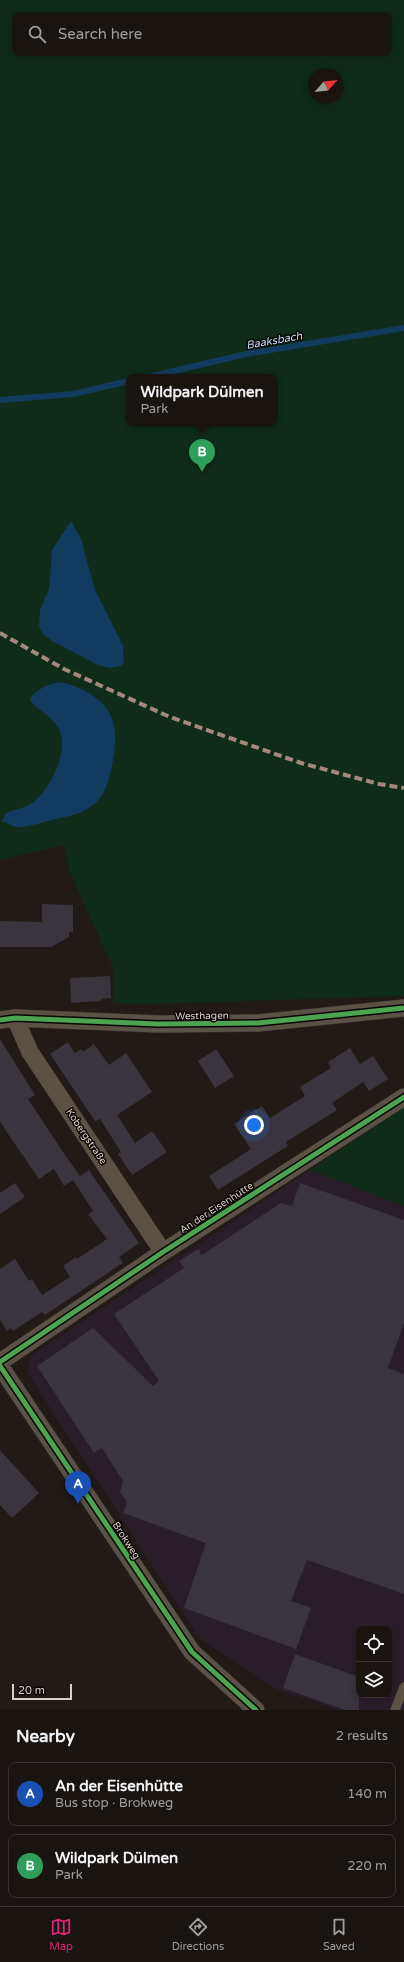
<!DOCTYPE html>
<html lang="en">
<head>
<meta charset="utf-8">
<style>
  body { margin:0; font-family:"Varela Round",sans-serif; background:#231d19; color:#f1f3f6 }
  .controls { position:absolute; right:12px; bottom:12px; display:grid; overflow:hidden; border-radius:8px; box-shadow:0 2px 10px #0003 }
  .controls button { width:36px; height:36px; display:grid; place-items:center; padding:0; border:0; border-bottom:1px solid #383330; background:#1a1410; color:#f1f3f6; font:20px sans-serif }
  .compass { position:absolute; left:308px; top:68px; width:36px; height:36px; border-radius:50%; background:#1a1410; box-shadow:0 2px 10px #0003; rotate:62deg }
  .scale { position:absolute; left:12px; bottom:10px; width:60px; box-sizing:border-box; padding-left:4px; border:2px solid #d9d0cb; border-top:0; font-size:11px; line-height:14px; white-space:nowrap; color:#d9d0cb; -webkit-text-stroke:3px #0a0604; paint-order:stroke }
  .you { position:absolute; left:254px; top:1125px; width:14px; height:14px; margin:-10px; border:3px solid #fff; border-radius:50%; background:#1a73e8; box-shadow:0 0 0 6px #1a73e833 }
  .badge { display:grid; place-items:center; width:26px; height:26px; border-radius:50%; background:#db2777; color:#fff; font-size:13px; font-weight:700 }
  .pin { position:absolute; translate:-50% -33px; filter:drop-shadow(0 1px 2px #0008) }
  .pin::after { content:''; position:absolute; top:21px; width:14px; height:12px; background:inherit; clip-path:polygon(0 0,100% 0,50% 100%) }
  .popup { position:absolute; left:126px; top:374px; width:152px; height:52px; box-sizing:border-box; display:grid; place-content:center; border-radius:8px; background:#1a1410; filter:drop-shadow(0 1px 3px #0005); font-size:13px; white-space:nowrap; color:#9f9e9f }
  .popup b { font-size:15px; color:#f1f3f6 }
  .popup::after { content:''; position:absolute; left:50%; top:100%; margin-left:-8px; border:8px solid transparent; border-top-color:#1a1410 }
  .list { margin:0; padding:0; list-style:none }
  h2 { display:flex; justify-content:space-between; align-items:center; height:52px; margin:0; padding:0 16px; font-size:17px }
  h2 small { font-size:13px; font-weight:400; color:#9f9e9f }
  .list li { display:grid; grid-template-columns:26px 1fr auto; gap:12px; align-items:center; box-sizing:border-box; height:64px; margin:0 8px 8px; padding:0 8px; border:1px solid #383330; border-radius:8px }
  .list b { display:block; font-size:15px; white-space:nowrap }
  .list p { margin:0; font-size:13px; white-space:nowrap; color:#9f9e9f }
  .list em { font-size:13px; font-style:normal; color:#9f9e9f }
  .icon { flex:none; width:22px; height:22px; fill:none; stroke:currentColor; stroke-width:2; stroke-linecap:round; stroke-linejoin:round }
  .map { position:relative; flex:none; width:404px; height:1710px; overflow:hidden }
  .search { position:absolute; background:#1a1410; box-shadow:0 2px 10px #0003; left:12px; right:12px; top:12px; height:44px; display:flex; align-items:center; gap:10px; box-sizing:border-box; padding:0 14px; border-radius:8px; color:#9f9e9f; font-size:15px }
  .sheet { height:196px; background:#1a1410 }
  nav { display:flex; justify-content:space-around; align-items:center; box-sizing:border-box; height:56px; border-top:1px solid #383330; background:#1a1410; font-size:11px; color:#9f9e9f }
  nav a { display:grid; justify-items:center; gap:2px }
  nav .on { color:#db2777 }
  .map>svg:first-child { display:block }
  .industrial { fill:#291d29; fill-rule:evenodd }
  .green { fill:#0e2c19; fill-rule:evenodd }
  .water { fill:#133b5f }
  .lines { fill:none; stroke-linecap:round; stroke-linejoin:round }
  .stream { stroke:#133b5f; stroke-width:6 }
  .building { fill:#39343d }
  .lane-casing { stroke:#3b3430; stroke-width:10 }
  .street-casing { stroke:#3b3430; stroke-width:18 }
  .lane { stroke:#5b5144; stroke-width:9 }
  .street { stroke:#5b5144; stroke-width:17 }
  .quiet { stroke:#a5887d; stroke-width:4; stroke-dasharray:8 4; stroke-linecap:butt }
  .cycleway-casing { stroke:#0a0604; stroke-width:8 }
  .cycleway { stroke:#4ca352; stroke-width:5 }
  .labels { text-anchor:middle; stroke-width:3; stroke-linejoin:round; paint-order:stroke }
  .street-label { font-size:10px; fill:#d9d0cb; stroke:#0a0604 }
  .water-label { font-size:11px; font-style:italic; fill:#bbd9f9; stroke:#0a0604 }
</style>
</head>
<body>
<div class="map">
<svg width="404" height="1710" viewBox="0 0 404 1710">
  <rect width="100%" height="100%" fill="#221a16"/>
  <path class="industrial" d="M 310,1170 L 404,1206 L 404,1710 L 338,1710 L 276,1689 L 199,1638 L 27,1372 L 30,1356 ZM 359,1629 L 389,1629 L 389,1695 L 359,1695 Z"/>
  <path class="green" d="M 0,0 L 404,0 L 404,996 L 149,1004 L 113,1003 L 113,968 L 70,873 L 64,845 L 0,860 ZM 15,15 L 389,15 L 389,53 L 15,53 ZM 314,74 L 338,74 L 338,98 L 314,98 ZM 129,377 L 275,377 L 275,423 L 129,423 Z
    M 404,1107 L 404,1206 L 310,1170 Z"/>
  <path class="water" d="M 71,521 L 81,539 L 95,590 L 123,646 L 124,663 L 120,666 L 109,668 L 98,665 L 52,641 L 43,634 L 39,626 L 40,610 L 49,589 L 52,550 Z
    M 58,682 C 81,685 110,701 114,726 C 117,739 114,753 112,766 C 109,781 105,796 92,806 C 80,815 64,817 49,821 C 42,822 23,829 16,827 C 12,826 7,823 2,821 L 6,813 C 16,809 30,807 37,799 C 52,785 69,749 59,729 C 53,716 35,709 30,699 C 36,689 47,685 58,682 Z"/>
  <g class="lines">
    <path class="stream" d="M 148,377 L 246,354 L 404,328
      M 0,400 L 73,394 L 129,381"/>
  </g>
  <path class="building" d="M 42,904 L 73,905 L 73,932 L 69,932 L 69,937 L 51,947 L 0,947 L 0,921 L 42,922 Z
    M 110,976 L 111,998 L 101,999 L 101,1001 L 71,1003 L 70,978 Z
    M 0,1039 L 35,1095 L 28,1099 L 63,1152 L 80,1176 L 89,1170 L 139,1243 L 119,1257 L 123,1263 L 45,1315 L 42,1312 L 13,1331 L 11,1328 L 7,1331 L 0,1320 L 0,1269 L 15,1259 L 29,1281 L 32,1279 L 42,1295 L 70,1277 L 63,1266 L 76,1257 L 77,1259 L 107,1239 L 88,1214 L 93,1211 L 73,1180 L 64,1186 L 54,1169 L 39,1179 L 4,1128 L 0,1121 Z
    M 68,1042 L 75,1053 L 81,1049 L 83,1052 L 94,1044 L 109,1065 L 126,1053 L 152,1092 L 117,1115 L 135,1143 L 152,1131 L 167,1152 L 132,1175 L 118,1154 L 121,1152 L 100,1119 L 95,1121 L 50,1054 Z
    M 350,1048 L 360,1064 L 373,1056 L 388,1079 L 369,1091 L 363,1082 L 332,1103 L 337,1110 L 286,1142 L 288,1146 L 218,1190 L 209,1176 L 251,1149 L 234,1124 L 262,1106 L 270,1118 L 305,1096 L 300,1087 L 331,1068 L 328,1062 Z
    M 216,1049 L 234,1076 L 215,1088 L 198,1061 Z
    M 15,1183 L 25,1197 L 0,1214 L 0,1193 Z
    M 300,1183 L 404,1220 L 404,1323 L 388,1368 L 404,1374 L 404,1594 L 307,1560 L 291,1601 L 311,1608 L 296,1649 L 184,1608 L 206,1543 L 123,1513 L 127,1502 L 120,1492 L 123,1481 L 102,1448 L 94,1453 L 37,1366 L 93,1328 L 153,1386 L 159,1381 L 114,1314 L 184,1268 L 179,1261 L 198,1249 L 202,1255 L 281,1203 L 292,1206 Z
    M 0,1450 L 39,1493 L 12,1518 L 0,1505 Z
    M 295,1654 L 359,1677 L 359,1710 L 345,1710 L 283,1688 Z"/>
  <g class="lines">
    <defs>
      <path id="lane" d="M 395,1710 L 404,1687"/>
      <path id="street" d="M 15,1018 L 30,1052 L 163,1252
        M 0,1020 L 15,1018 L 158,1024 L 258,1023 L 404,1008
        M 0,1362 L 163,1252 L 404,1097
        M 0,1366 L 192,1652 L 256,1710"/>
    </defs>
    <use href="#lane" class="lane-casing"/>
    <use href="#street" class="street-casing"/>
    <use href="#lane" class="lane"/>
    <use href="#street" class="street"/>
    <path class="quiet" d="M 0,633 L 64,669 L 170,717 L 301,763 L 379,784 L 404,788"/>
    <defs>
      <path id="cycleway" d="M 0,1020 L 15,1018 L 158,1024 L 258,1023 L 404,1008
        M 0,1362 L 163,1252 L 404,1097
        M 0,1366 L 192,1652 L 256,1710"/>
    </defs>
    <use href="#cycleway" class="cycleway-casing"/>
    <use href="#cycleway" class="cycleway"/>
  </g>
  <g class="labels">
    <g class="street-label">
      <text transform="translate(202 1015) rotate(-1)" y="4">Westhagen</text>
      <text transform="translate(87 1136) rotate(56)" y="4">Kobergstraße</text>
      <text transform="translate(216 1207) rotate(-33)" y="4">An der Eisenhütte</text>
      <text transform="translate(127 1540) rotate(57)" y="4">Brokweg</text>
    </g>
    <g class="water-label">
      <text transform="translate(274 340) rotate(-10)" y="4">Baaksbach</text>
    </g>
  </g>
</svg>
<div class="controls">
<button><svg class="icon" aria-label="locate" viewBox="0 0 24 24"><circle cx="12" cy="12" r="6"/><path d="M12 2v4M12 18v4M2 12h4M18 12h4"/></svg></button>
<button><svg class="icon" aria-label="layers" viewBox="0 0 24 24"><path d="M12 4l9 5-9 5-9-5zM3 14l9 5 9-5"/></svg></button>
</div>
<svg class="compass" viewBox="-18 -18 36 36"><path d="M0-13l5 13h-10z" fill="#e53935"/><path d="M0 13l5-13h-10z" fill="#9f9e9f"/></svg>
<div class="scale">20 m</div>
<div class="you"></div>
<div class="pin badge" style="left:78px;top:1504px;background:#1a4fb4">A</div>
<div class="pin badge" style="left:202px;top:472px;background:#2e9e5b">B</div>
<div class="popup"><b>Wildpark Dülmen</b>Park</div>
<div class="search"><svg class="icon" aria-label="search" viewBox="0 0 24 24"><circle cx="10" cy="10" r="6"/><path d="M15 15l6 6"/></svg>Search here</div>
</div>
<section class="sheet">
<h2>Nearby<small>2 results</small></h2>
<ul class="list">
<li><span class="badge" style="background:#1a4fb4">A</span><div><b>An der Eisenhütte</b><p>Bus stop · Brokweg</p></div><em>140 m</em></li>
<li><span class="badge" style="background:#2e9e5b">B</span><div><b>Wildpark Dülmen</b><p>Park</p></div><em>220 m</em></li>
</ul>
</section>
<nav>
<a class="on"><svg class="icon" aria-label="map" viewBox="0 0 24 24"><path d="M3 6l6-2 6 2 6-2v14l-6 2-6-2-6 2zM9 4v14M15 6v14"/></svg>Map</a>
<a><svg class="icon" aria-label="directions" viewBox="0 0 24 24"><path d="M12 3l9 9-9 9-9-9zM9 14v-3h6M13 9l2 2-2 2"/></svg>Directions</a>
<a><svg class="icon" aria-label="saved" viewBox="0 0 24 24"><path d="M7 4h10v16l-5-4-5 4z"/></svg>Saved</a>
</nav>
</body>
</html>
